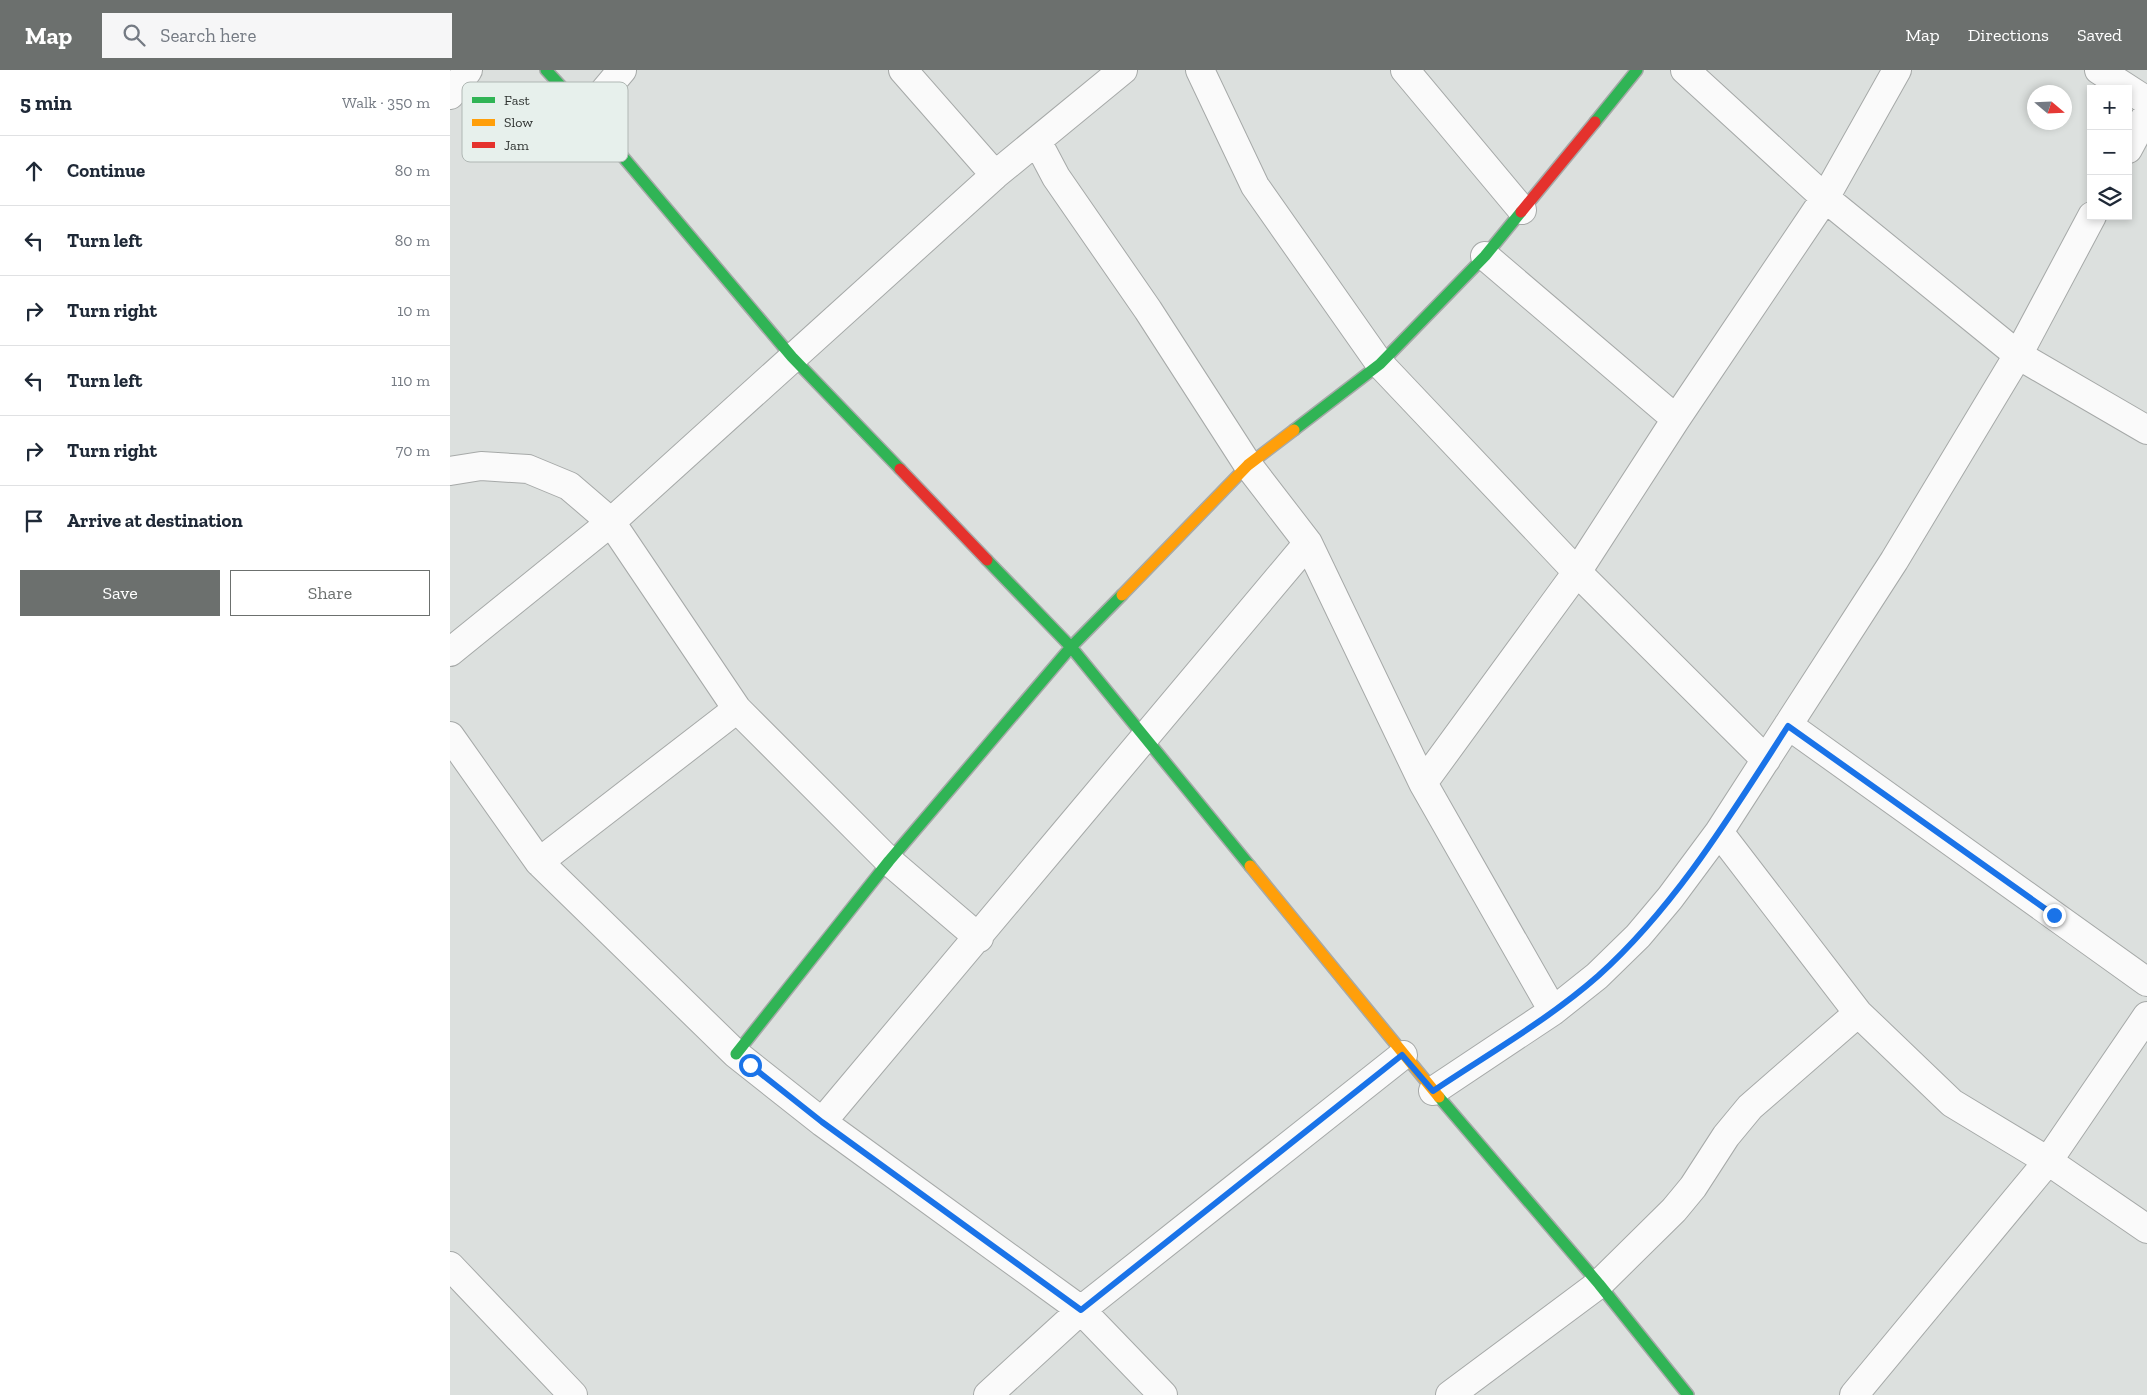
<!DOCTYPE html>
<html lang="en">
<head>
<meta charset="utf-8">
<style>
  body { margin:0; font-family:"Zilla Slab",serif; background:#f6f6f7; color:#1f2937 }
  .controls { position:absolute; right:15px; top:15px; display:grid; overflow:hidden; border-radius:0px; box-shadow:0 2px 8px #0003 }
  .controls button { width:45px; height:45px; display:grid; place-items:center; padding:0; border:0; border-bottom:1px solid #e0e1e3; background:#fff; color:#1f2937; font:25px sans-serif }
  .compass { position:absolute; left:1577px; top:15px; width:45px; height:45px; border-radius:50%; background:#fff; box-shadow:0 2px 8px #0003; rotate:109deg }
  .stop { position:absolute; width:15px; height:15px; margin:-11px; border:4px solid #1a73e8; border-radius:50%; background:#fff }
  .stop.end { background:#1a73e8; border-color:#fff; box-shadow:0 1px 5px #0008 }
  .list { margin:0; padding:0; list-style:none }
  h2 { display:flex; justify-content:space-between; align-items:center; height:65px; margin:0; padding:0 20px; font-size:21px }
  h2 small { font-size:16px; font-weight:400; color:#747a83 }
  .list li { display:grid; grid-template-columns:32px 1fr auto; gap:15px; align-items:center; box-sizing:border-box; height:70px; padding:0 20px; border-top:1px solid #e0e1e3 }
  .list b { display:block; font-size:19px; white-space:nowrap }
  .list em { font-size:16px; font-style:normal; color:#747a83 }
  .actions { display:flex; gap:10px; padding:15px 20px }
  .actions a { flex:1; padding:11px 0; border:1px solid #6c706e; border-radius:0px; text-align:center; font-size:18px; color:#6c706e }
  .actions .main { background:#6c706e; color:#fff }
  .icon { flex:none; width:28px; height:28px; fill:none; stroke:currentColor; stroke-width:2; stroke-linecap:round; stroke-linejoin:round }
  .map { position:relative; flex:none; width:1697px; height:1325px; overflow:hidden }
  header { display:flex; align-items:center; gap:30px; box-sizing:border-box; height:70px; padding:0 25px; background:#6c706e; color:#fff }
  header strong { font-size:24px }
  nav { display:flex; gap:28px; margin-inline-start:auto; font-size:18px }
  .search { width:350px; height:45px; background:#f6f6f7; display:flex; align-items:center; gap:12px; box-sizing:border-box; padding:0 18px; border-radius:0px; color:#747a83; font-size:19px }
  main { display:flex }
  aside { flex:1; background:#fff }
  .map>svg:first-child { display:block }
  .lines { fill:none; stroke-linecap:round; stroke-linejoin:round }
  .street-casing { stroke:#a6a9a8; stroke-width:30 }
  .fast-casing { stroke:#a6a9a8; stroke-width:14 }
  .slow-casing { stroke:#a6a9a8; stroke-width:14 }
  .jam-casing { stroke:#a6a9a8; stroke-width:14 }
  .street { stroke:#fafafa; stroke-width:28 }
  .fast { stroke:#30b455; stroke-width:11 }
  .slow { stroke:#ff9f0a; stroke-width:11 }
  .jam { stroke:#e5322d; stroke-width:11 }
  .route { stroke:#1a73e8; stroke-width:6 }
  .key { fill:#e7f0ec; stroke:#b0b7b4; stroke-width:1 }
  .key-label { font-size:14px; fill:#2f3331 }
</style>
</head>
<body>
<header>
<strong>Map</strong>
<div class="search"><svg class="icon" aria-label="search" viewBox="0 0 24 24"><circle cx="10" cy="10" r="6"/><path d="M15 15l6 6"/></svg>Search here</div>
<nav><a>Map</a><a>Directions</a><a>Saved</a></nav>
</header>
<main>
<aside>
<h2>5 min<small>Walk · 350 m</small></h2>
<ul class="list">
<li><svg class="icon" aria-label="ahead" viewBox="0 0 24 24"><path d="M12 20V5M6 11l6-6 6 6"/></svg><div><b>Continue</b></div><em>80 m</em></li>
<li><svg class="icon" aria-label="left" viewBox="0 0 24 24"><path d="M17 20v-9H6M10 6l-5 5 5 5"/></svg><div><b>Turn left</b></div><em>80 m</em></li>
<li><svg class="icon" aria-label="right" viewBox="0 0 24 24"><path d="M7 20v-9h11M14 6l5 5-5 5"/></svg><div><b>Turn right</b></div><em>10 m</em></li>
<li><svg class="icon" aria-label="left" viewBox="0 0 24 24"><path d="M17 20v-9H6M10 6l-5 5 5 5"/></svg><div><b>Turn left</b></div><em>110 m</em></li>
<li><svg class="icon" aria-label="right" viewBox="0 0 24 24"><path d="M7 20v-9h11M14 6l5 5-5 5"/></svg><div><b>Turn right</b></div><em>70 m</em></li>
<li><svg class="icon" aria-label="arrive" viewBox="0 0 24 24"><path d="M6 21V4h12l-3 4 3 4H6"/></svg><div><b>Arrive at destination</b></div></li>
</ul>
<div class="actions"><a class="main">Save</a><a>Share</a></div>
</aside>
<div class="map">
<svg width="1697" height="1325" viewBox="0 0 1697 1325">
  <rect width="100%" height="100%" fill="#dce0de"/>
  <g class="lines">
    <defs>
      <path id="street" d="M 453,0 L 545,105
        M 750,0 L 805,116 L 930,294 L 1127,502 L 1316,690
        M 955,0 L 1072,140
        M 1235,0 L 1375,128 L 1568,285 L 1697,360
        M 1649,0 L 1697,31
        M 0,25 L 18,0
        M 136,43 L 172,0
        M 587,71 L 606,107 L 698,240 L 798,395 L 858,473 L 973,713
        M 1678,79 L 1697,44
        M 1035,186 L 1226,349
        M 0,401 L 31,396 L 78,399 L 119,416 L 161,452 L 287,639 L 439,791 L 529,868
        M 0,582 L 161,452 L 545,105 L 673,0
        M 1338,655 L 1697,912
        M 0,666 L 89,792 L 286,984 L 372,1052 L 631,1240 L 713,1325
        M 1269,762 L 1408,943 L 1502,1033 L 1598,1091 L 1697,1159
        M 89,792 L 287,639
        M 1103,941 L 973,713 L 1127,502 L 1226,349 L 1375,128 L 1447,0
        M 983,1021 L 1103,941 L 1147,906 L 1188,866 L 1220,828 L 1269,762 L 1444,491 L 1568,285 L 1642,146
        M 372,1052 C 535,860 695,665 858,473
        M 0,1196 L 123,1325
        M 538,1325 L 631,1240 L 953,985
        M 1000,1325 L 1149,1214 L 1224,1140 L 1243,1117 L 1276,1066 L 1300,1037 L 1408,943
        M 1404,1325 L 1598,1091 L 1697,946"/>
      <path id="fast" d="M 96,0 L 136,43 L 342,287 L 450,399
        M 1145,52 L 1187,0
        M 844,360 L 930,294 L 1035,186 L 1071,142
        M 537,490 L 621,577 L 800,796
        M 286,984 L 439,791 L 621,577 L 672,525
        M 989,1027 L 1149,1214 L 1238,1325"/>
      <path id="slow" d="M 672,525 L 798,395 L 844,360
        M 800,796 L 989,1027"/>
      <path id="jam" d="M 1071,142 L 1145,52
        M 450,399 L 537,490"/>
    </defs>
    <use href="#street" class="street-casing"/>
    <use href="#fast" class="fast-casing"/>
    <use href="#slow" class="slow-casing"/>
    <use href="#jam" class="jam-casing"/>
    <use href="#street" class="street"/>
    <use href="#fast" class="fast"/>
    <use href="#slow" class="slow"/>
    <use href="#jam" class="jam"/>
  </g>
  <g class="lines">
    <path class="route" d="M 300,995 L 372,1052 L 631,1240 L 952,985 L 983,1021 C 1038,984 1098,950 1148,906 C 1226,836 1282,743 1338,656 L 1604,845"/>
  </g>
  <rect x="12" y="12" width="166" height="80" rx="8" class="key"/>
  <rect x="22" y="27" width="23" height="6" fill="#30b455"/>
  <rect x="22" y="49" width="23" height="7" fill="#ff9f0a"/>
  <rect x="22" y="72" width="23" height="6" fill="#e5322d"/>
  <g class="key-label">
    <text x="54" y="35">Fast</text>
    <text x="54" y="57">Slow</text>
    <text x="54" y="80">Jam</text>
  </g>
</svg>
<div class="controls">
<button>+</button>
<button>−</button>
<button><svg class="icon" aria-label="layers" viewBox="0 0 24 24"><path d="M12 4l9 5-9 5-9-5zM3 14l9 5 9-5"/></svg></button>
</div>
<svg class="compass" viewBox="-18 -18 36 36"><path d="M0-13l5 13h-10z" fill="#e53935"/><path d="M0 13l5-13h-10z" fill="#747a83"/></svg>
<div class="stop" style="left:300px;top:995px"></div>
<div class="stop end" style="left:1604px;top:845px"></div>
</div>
</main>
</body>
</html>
